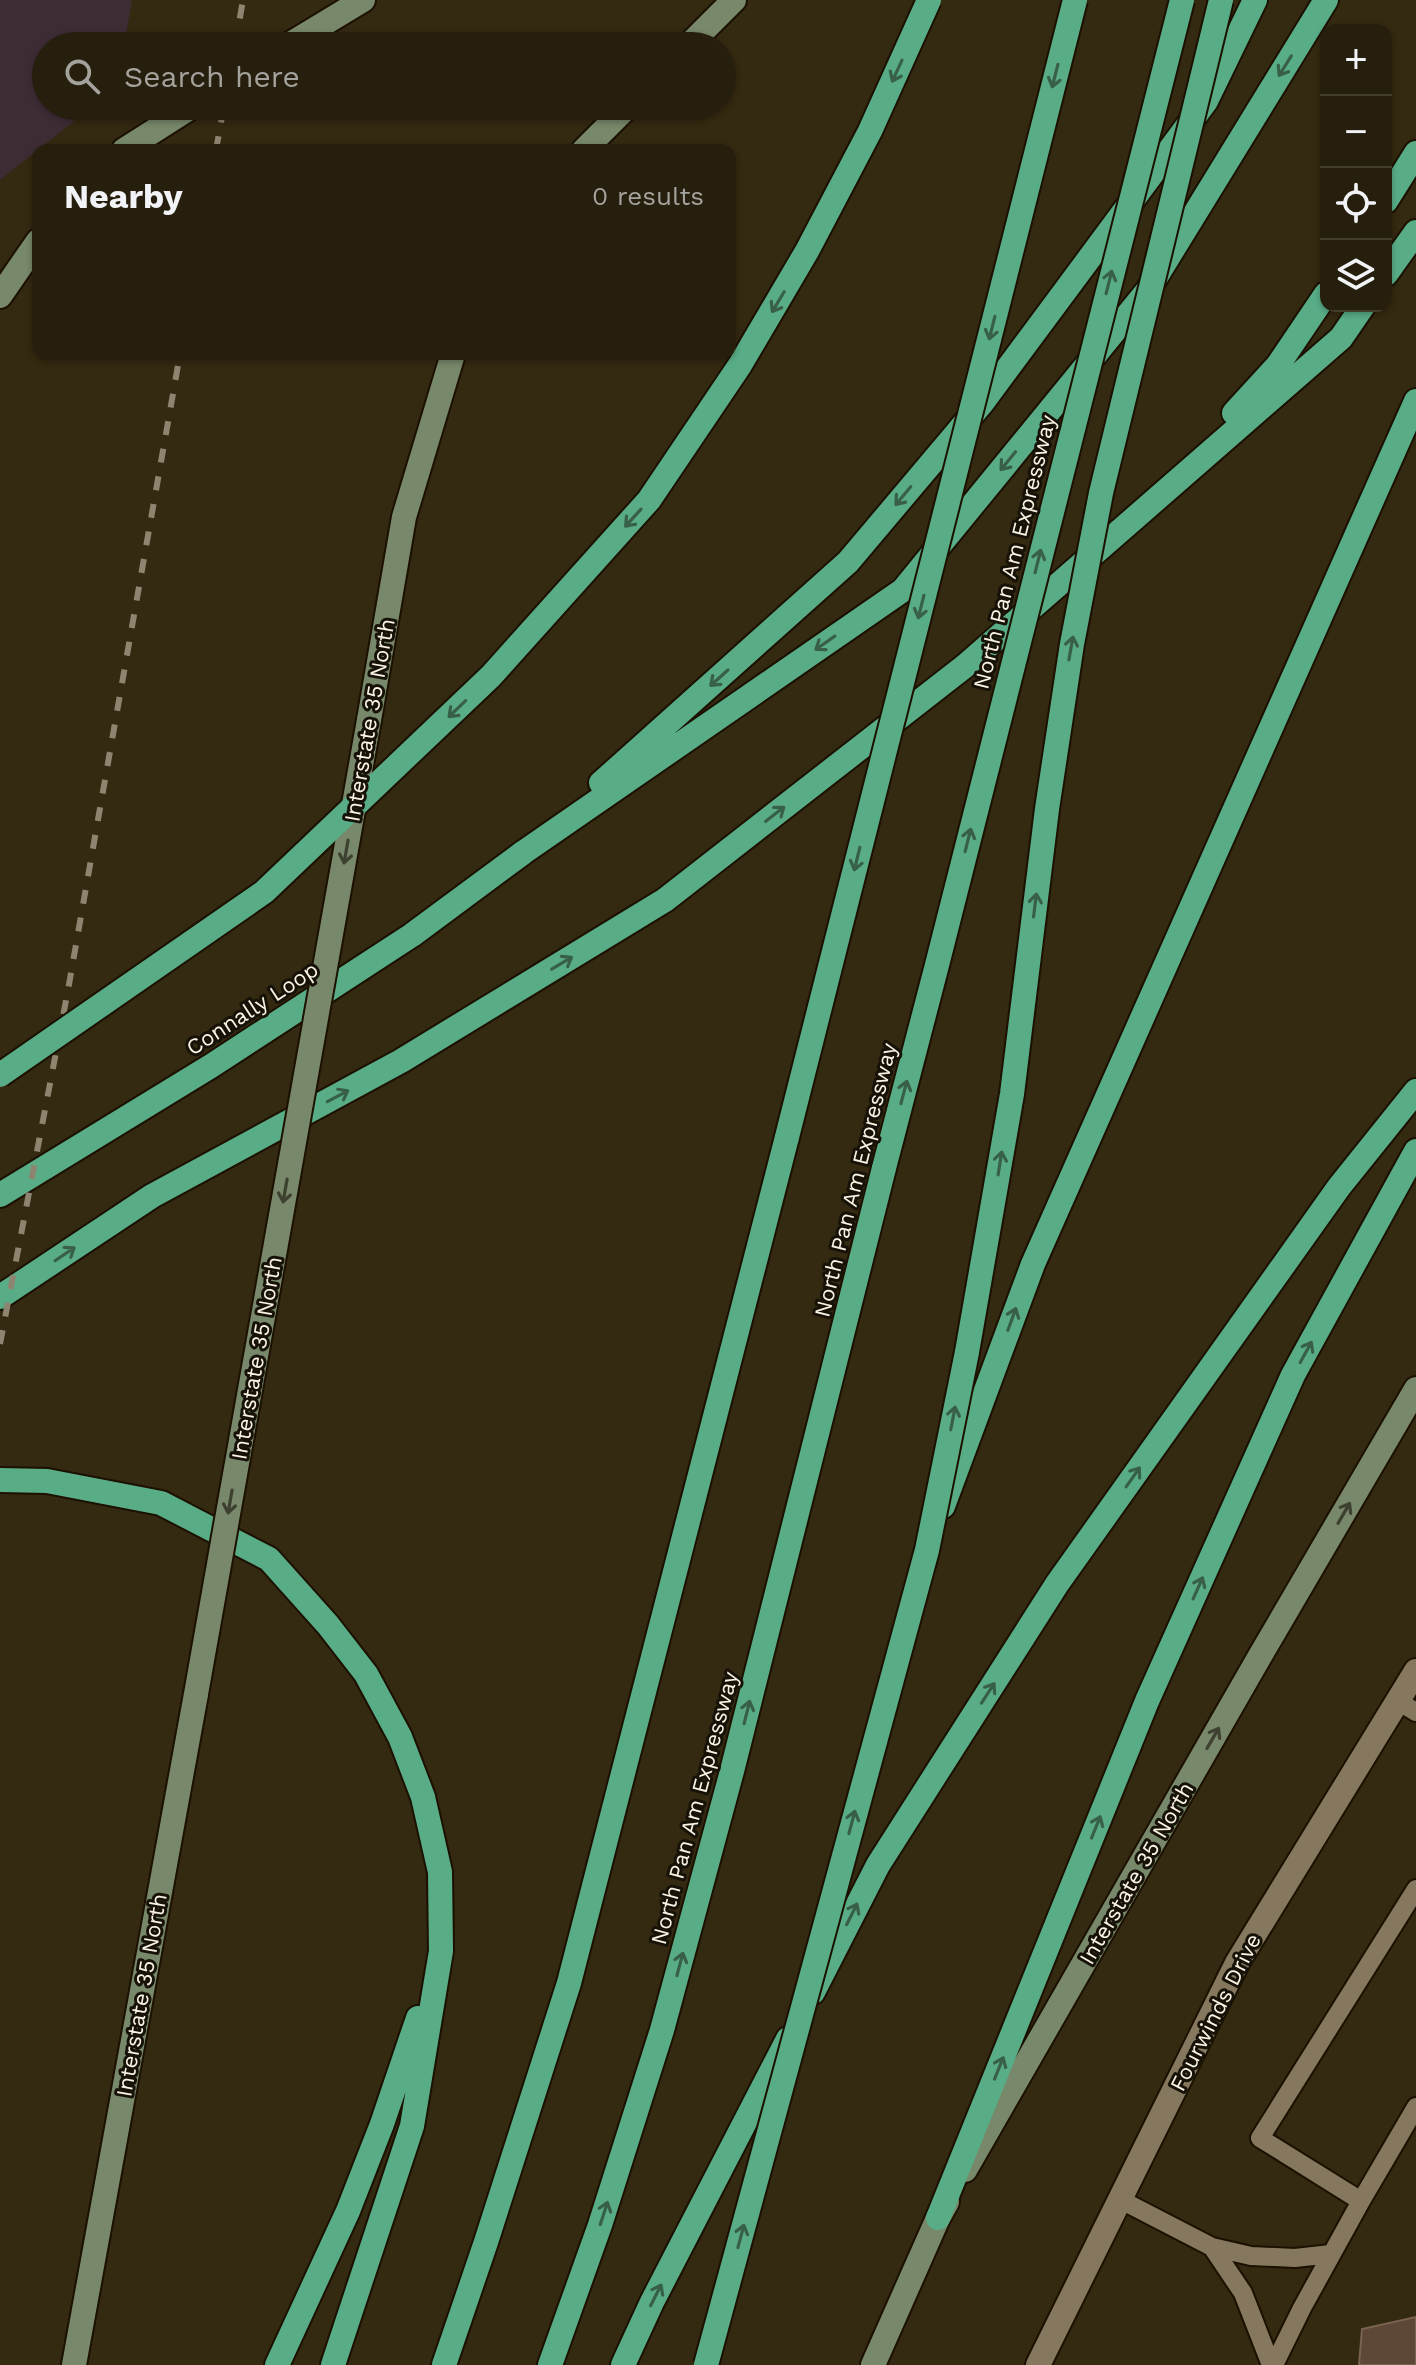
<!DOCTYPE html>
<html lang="en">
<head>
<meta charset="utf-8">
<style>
  body { margin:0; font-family:"Work Sans",sans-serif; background:#2f2716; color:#f1f3f6 }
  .controls { position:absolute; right:24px; top:24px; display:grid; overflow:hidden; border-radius:16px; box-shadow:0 2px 6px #0004 }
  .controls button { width:72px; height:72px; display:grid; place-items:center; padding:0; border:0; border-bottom:2px solid #433d2e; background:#271f0d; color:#f1f3f6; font:40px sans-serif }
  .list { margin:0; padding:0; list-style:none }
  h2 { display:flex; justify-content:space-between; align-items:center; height:104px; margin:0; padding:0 32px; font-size:34px }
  h2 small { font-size:26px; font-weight:400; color:#a4a29d }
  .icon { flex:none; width:44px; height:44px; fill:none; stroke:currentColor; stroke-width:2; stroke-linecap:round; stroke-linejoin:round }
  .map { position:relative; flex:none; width:1416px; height:2365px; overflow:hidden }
  .search { position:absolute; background:#271f0d; box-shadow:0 2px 6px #0004; left:32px; top:32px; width:704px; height:88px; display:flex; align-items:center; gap:20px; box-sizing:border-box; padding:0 28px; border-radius:44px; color:#a4a29d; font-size:30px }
  .panel { position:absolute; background:#271f0d; box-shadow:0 2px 6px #0004; left:32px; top:144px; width:704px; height:216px; border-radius:16px }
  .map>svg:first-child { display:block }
  .industrial { fill:#3e2c35 }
  .building { fill:#5e4736; stroke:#7a6350; stroke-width:2 }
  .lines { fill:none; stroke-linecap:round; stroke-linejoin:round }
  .service-casing { stroke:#1c1100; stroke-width:22 }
  .minor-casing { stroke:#1c1100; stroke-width:28 }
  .secondary-casing { stroke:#1c1100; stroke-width:28 }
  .motorway-casing { stroke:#1c1100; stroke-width:28 }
  .service { stroke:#85785e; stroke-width:18 }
  .minor { stroke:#85785e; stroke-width:24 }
  .secondary { stroke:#78886a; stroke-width:24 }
  .motorway { stroke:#58ad87; stroke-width:24 }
  .rail { stroke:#8e8571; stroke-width:6; stroke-dasharray:14 14; stroke-linecap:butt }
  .secondary-bridge-casing { stroke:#1c1100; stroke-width:28; stroke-linecap:butt }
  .motorway-bridge-casing { stroke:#1c1100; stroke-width:28; stroke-linecap:butt }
  .secondary-bridge { stroke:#78886a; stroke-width:24 }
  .motorway-bridge { stroke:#58ad87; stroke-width:24 }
  .oneway { stroke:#386048 }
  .oneway2 { stroke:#3e412f }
  .labels { text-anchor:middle; stroke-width:6; stroke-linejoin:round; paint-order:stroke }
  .street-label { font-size:22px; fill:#faf3e4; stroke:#171208 }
</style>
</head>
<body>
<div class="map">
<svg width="1416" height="2365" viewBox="0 0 1416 2365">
  <rect width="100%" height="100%" fill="#342911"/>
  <path class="industrial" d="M 0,0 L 132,0 L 124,46 L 46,46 L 46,106 L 93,106 L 0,180 Z"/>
  <path class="building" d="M 1416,2317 L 1416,2365 L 1359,2365 L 1362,2329 Z"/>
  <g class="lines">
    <defs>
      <path id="service" d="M 1398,1701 L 1416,1712
        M 1121,2200 L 1212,2247 L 1251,2256 L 1295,2258 L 1331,2254
        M 1361,2201 L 1416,2107
        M 1212,2247 L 1243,2293 L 1271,2365
        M 1274,2365 L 1302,2308 L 1361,2201 L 1260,2138 L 1416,1889"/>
      <path id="minor" d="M 1038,2365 L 1237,1963 L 1416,1671"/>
      <path id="secondary" d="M 287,46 L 363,0
        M 688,46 L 734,0
        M 124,150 L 193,106
        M 584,150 L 628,106
        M 0,296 L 38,241
        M 369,720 L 404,517 L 453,354
        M 965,2170 L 1260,1656 L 1416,1389
        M 74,2365 L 196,1694
        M 873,2365 L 938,2218 L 947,2202"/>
      <path id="motorway" d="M 1386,201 L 1416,153
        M 1386,274 L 1416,232
        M 1234,413 L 1278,365 L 1326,294
        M 601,783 L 848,562 L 982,403 L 1206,101 L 1255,0
        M 0,1195 L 211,1066 L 412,935 L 524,852 L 903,590 L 1148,290 L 1326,0
        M 0,1297 L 152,1196 L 401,1061 L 665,900 L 965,666 L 1341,338 L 1363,306
        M 0,1480 L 47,1481 L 161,1503 L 269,1559 L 328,1625 L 366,1674 L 400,1737 L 423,1797 L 440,1872 L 441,1951 L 412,2126 L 333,2365
        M 943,1506 L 1033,1264 L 1416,401
        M 813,1992 L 878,1865 L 1057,1584 L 1339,1187 L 1416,1091
        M 938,2218 L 1147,1701 L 1293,1375 L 1416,1151
        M 277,2365 L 348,2211 L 382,2124 L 418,2018
        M 444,2365 L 486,2242 L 569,1983 L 787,1137
        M 550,2365 L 600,2225 L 662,2030 L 732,1771 L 884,1168
        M 623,2365 L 652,2302 L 788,2039"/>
    </defs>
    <use href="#service" class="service-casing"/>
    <use href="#minor" class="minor-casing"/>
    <use href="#secondary" class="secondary-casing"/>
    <use href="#motorway" class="motorway-casing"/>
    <use href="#service" class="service"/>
    <use href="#minor" class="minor"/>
    <use href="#secondary" class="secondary"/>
    <use href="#motorway" class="motorway"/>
    <path class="rail" d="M 235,46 L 243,0
      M 216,150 L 224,106
      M 0,1344 L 68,990 L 180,354"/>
    <defs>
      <path id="secondary-bridge" d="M 196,1694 L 369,720"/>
      <path id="motorway-bridge" d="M 0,1075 L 264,892 L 491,676 L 649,500 L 740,365 L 807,251 L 870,131 L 929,0
        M 787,1137 L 1075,0
        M 884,1168 L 937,965 L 1182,0
        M 706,2365 L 927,1550 L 967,1352 L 1012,1094 L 1047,809 L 1072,644 L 1101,493 L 1221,0"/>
    </defs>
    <use href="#secondary-bridge" class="secondary-bridge-casing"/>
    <use href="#motorway-bridge" class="motorway-bridge-casing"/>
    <use href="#secondary-bridge" class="secondary-bridge"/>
    <use href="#motorway-bridge" class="motorway-bridge"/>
  </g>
  <defs><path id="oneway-shaft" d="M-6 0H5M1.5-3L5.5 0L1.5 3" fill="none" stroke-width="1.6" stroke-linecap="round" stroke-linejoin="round" transform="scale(2)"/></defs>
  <g class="oneway">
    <use href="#oneway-shaft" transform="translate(1285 66) rotate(122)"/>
    <use href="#oneway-shaft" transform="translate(897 71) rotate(115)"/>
    <use href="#oneway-shaft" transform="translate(1055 76) rotate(104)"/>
    <use href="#oneway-shaft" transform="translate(1109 282) rotate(-76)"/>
    <use href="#oneway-shaft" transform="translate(778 302) rotate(121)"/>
    <use href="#oneway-shaft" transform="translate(992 328) rotate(104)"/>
    <use href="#oneway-shaft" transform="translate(1008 461) rotate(129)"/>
    <use href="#oneway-shaft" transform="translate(903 496) rotate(130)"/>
    <use href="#oneway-shaft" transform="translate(633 518) rotate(132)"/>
    <use href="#oneway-shaft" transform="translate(1038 561) rotate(-76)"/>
    <use href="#oneway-shaft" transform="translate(921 607) rotate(104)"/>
    <use href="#oneway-shaft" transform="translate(825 643) rotate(145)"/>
    <use href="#oneway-shaft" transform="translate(1071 648) rotate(-80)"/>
    <use href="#oneway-shaft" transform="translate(719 678) rotate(138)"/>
    <use href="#oneway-shaft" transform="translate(457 709) rotate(136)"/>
    <use href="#oneway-shaft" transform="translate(775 814) rotate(-38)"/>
    <use href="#oneway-shaft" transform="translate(968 840) rotate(-76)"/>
    <use href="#oneway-shaft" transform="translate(857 859) rotate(104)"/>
    <use href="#oneway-shaft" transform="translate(1035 905) rotate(-83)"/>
    <use href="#oneway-shaft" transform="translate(562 963) rotate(-31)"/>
    <use href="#oneway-shaft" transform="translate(904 1092) rotate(-75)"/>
    <use href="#oneway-shaft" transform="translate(338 1096) rotate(-28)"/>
    <use href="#oneway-shaft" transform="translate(1000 1163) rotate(-81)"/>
    <use href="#oneway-shaft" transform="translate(65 1254) rotate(-34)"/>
    <use href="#oneway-shaft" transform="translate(1012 1319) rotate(-70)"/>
    <use href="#oneway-shaft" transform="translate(1306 1352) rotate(-61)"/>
    <use href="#oneway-shaft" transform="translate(953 1418) rotate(-79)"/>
    <use href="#oneway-shaft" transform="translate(1133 1477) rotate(-55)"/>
    <use href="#oneway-shaft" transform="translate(1198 1588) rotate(-66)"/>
    <use href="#oneway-shaft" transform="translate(988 1693) rotate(-57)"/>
    <use href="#oneway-shaft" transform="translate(747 1712) rotate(-76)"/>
    <use href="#oneway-shaft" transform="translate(852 1822) rotate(-75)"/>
    <use href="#oneway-shaft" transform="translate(1096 1827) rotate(-68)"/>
    <use href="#oneway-shaft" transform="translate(852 1914) rotate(-63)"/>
    <use href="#oneway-shaft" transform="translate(680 1964) rotate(-75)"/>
    <use href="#oneway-shaft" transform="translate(999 2068) rotate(-68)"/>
    <use href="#oneway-shaft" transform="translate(604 2213) rotate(-72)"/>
    <use href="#oneway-shaft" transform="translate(741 2236) rotate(-75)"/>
    <use href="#oneway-shaft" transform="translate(656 2295) rotate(-63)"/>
  </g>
  <g class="oneway2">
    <use href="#oneway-shaft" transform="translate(346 852) rotate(100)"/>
    <use href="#oneway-shaft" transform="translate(285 1191) rotate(100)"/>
    <use href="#oneway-shaft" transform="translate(230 1502) rotate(100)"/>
    <use href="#oneway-shaft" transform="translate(1344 1513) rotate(-60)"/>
    <use href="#oneway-shaft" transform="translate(1213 1738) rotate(-60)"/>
  </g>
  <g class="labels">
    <g class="street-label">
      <text transform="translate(1014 552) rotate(-76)" y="8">North Pan Am Expressway</text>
      <text transform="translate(369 720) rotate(-80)" y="8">Interstate 35 North</text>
      <text transform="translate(252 1008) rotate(-33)" y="8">Connally Loop</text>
      <text transform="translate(855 1180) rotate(-76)" y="8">North Pan Am Expressway</text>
      <text transform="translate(256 1358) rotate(-80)" y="8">Interstate 35 North</text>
      <text transform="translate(694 1808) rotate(-75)" y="8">North Pan Am Expressway</text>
      <text transform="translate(1136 1873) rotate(-60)" y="8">Interstate 35 North</text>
      <text transform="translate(141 1995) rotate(-80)" y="8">Interstate 35 North</text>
      <text transform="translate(1215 2012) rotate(-63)" y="8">Fourwinds Drive</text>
    </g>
  </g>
</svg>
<div class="controls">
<button>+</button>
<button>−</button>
<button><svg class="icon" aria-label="locate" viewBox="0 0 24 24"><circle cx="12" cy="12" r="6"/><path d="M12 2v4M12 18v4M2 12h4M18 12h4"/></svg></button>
<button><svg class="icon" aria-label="layers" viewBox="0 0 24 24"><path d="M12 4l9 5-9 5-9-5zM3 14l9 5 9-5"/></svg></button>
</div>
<div class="search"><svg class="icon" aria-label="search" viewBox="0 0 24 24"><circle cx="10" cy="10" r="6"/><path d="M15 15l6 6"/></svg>Search here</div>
<section class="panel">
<h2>Nearby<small>0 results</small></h2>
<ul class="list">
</ul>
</section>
</div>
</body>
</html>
